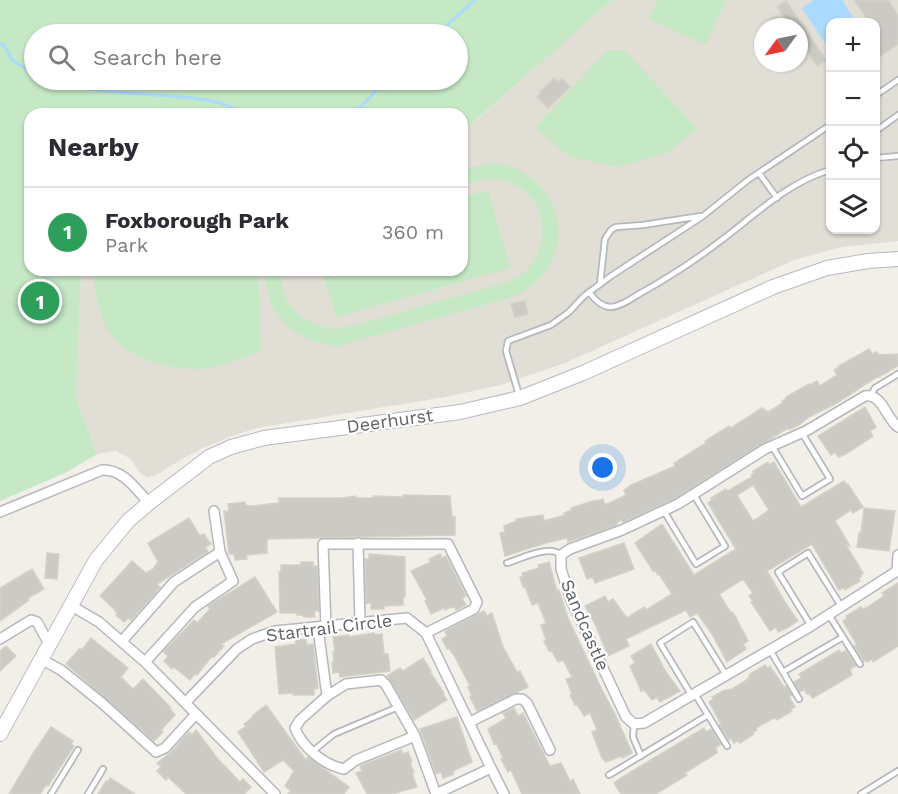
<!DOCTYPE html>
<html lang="en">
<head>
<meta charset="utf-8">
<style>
  body { margin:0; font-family:"Work Sans",sans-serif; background:#f2f2f3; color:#2b2b33 }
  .controls { position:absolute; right:18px; top:18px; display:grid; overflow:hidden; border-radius:12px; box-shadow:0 2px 4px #0004 }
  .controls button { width:54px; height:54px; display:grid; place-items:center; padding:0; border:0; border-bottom:2px solid #e1e1e2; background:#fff; color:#2b2b33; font:30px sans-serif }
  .compass { position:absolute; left:754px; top:18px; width:54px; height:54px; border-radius:50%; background:#fff; box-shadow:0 2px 4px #0004; rotate:237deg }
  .you { position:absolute; left:603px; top:468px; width:21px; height:21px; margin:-15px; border:4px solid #fff; border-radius:50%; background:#1a73e8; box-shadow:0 0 0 9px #1a73e833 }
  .badge { display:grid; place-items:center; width:39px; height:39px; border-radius:50%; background:#b45309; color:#fff; font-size:20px; font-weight:700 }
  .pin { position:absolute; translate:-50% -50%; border:3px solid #fff; box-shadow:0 2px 6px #0006 }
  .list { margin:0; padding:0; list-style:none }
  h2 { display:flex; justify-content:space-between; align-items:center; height:78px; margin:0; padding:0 24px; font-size:26px }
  h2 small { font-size:20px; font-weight:400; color:#7c7c81 }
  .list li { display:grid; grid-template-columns:39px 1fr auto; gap:18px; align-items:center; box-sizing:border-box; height:90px; padding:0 24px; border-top:2px solid #e1e1e2 }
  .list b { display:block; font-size:22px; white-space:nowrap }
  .list p { margin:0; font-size:20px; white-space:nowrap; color:#7c7c81 }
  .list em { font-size:20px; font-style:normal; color:#7c7c81 }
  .icon { flex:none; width:33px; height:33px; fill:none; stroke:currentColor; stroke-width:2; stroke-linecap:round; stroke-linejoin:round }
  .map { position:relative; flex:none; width:898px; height:794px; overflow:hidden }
  .search { position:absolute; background:#fff; box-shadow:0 2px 4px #0004; left:24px; top:24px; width:444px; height:66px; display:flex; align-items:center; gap:15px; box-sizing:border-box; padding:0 21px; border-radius:33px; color:#7c7c81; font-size:22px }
  .panel { position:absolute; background:#fff; box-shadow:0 2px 4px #0004; left:24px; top:108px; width:444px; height:168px; border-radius:18px }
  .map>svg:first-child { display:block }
  .education { fill:#e1ded6; fill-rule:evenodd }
  .green { fill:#c5e8c5; fill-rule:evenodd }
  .water { fill:#aadaff }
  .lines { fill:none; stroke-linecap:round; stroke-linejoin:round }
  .stream { stroke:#aadaff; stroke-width:3 }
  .building { fill:#cccac5; stroke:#d6d1c6; stroke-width:1.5; fill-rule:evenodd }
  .lane-casing { stroke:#b5b8bc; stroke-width:8 }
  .street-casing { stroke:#b5b8bc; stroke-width:12 }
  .secondary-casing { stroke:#b6babf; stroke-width:16 }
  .lane { stroke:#fff; stroke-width:4.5 }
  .street { stroke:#fff; stroke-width:9 }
  .secondary { stroke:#fff; stroke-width:14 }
  .labels { text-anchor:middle; stroke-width:4.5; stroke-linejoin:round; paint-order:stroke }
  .street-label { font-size:18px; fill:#5f6368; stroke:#fff }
</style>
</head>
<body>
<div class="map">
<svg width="898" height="794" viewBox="0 0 898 794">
  <rect width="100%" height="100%" fill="#f1efe8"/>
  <path class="education" d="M 610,0 L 898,0 L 898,241 L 842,247 L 794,260 L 565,363 L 501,385 L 445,397 L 257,428 L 232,436 L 201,449 L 177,462 L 155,476 L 147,477 L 139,472 L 131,459 L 116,451 L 97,454 L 76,399 L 81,270 L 462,270 L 462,133 ZM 830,22 L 876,22 L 876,230 L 830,230 ZM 763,27 L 799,27 L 799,63 L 763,63 Z"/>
  <path class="green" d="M 0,0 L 612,0 L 462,132 L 462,114 L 30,114 L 30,270 L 81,270 L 76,399 L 97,454 L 67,472 L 0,501 ZM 34,34 L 458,34 L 458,80 L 34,80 Z
    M 658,0 L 726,0 L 706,45 L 649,19 Z
    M 608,50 L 624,50 L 698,129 L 667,153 L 617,167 L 570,157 L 535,127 Z
    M 493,163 C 571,173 583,271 509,298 L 334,347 L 333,345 C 294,342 262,311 266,270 L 281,270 C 278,309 312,334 348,327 L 505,283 C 560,264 553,183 494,179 C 483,179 472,182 462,185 L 462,169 Z
    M 488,190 L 510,268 L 336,317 L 322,270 L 462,270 L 462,198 Z
    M 94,270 L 258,270 L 261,350 C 245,356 226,366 209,368 C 181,373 134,361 115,339 C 99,322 95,293 94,270 Z"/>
  <path class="water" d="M 814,0 L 842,0 L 856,22 L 830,22 L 830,39 L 825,43 L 802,8 Z"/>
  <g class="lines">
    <path class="stream" d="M 437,34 L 475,0
      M 0,44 L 4,45 L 12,60 L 34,74
      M 50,80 C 84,90 121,93 156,95 C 186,97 219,98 246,114
      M 334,114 L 361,107 L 386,80"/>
  </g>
  <path class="building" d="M 854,0 L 888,0 L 898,15 L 898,44 L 876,59 L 876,22 L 869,22 Z
    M 786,1 L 826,60 L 817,66 L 799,39 L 799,27 L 791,27 L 777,7 Z
    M 554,78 L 558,82 L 562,78 L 570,87 L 548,108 L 537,97 L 541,93 L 540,92 Z
    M 525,301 L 528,314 L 515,317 L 511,304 Z
    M 869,349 L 872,354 L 877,352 L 879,355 L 898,354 L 898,366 L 879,377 L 878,376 L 837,403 L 809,417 L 800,424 L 789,430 L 788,428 L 676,498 L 623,522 L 621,520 L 617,523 L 617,525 L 568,542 L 567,538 L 546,543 L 505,556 L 500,533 L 505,532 L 504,526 L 516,521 L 516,519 L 543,515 L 544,521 L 565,515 L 564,513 L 572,510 L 571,508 L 596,500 L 597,501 L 603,499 L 605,505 L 626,495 L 624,490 L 629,487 L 629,486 L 675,466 L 674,463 L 706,443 L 705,441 L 729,426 L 731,428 L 762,408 L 768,412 L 783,403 L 782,401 L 787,398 L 786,397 L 809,384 L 810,385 L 817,381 L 820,386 L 837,375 L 834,370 L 839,367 L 839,366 Z
    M 865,407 L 876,427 L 870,431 L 873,436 L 846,454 L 838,457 L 835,452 L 831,455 L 818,436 Z
    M 768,462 L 769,465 L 774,462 L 801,507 L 844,481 L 847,486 L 848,484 L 863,507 L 853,513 L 851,510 L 835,521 L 850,546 L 846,545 L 863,573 L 859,579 L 860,581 L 845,590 L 844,587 L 839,590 L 812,544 L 767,571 L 785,602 L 798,621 L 787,628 L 778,632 L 776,627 L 770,631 L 751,602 L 753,601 L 749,596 L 753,593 L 743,579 L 719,594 L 731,613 L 732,612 L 735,616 L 748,641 L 743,644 L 746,649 L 727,662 L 712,634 L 697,613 L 690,617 L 686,610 L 626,639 L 629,646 L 608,656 L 596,626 L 585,606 L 605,596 L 608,602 L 613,599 L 627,618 L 644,607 L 646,610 L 672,594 L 659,574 L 658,575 L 655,570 L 653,571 L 635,543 L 662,524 L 694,575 L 736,549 L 708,503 L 712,500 L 711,498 L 726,489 L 728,491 L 731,489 L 752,477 L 751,475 L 754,473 L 753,471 ZM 753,485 L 769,510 L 753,521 L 737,495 Z
    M 403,495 L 450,496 L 452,517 L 455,517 L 455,535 L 267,539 L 267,553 L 246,555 L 247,559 L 235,560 L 234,554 L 229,554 L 224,511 L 229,511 L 228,504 L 245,502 L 245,505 L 251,506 L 279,503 L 279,498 L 341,498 L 356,496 L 356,498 L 373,498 L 373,496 L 403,497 Z
    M 864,508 L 895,511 L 889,551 L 857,547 L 859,533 L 861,533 Z
    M 189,518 L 200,536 L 204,534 L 211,544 L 205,547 L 208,552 L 157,584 L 160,587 L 153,596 L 131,620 L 128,618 L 124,622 L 116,615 L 117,613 L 113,608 L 100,596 L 132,561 L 146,573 L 153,569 L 158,562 L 148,543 Z
    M 624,543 L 634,569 L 595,583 L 593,577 L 587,579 L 579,558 Z
    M 47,553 L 59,554 L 57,579 L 45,578 Z
    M 369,554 L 405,557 L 405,597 L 403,597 L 403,605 L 384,606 L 384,609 L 371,609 L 371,603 L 366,603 L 365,559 L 369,559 Z
    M 440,554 L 442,558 L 446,556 L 466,596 L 462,598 L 466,605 L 456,610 L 454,606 L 445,610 L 444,608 L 431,614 L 425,601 L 427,600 L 411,571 L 431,562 L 429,559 Z
    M 301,562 L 313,562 L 313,566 L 317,566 L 319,611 L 314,611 L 315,617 L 304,617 L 304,615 L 297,615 L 297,613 L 280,613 L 279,572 L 281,572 L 281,565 L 301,565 Z
    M 549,562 L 557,591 L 559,590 L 568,618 L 602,690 L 615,714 L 632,753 L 622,758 L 621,756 L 606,762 L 602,758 L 592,732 L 597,730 L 590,713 L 584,716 L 577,704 L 575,705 L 570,695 L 572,694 L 566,679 L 572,677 L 563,660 L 558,662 L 551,650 L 549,651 L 544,641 L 546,640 L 541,625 L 546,623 L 538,603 L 532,605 L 525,586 L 523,587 L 520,577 L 523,576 L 522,573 L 539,568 L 538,565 Z
    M 32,569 L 44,589 L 28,598 L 29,600 L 0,621 L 0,588 Z
    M 255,577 L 277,612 L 221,644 L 224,646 L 214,657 L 212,656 L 197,675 L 195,674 L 190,680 L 174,667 L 172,669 L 164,661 L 168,656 L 163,652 L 194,620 L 197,623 L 210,609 L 208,606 Z
    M 898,583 L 898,646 L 873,662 L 872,659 L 867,662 L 866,660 L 864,661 L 854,646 L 857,645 L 843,621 L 847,618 L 846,616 L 861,607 L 862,609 L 866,608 L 881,598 L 884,595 L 882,593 Z
    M 484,611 L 487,616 L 492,613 L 503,647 L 517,672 L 520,671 L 528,687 L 477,711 L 470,697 L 472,696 L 468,687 L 470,686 L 455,657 L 449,648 L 447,649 L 442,639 L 447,636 L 445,631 Z
    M 374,633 L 374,635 L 382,634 L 384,654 L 388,654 L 390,671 L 340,677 L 339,672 L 333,673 L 332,662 L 334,662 L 333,652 L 335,651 L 333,637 L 349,635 L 349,637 Z
    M 91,638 L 128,668 L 121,677 L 133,689 L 143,679 L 171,708 L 170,709 L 175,715 L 161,730 L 163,732 L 154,741 L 66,664 L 80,648 L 82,650 Z
    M 306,639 L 307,645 L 313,644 L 318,688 L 314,689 L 314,695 L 293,695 L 293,693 L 279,694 L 275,647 L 296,644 L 295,640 Z
    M 651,644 L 666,672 L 680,691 L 660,702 L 657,697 L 652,700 L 644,690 L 641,691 L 630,666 L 635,663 L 631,656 Z
    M 6,646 L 16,656 L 0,671 L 0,651 Z
    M 839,650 L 841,653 L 846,651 L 856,666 L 850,669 L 852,675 L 813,698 L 808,693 L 807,694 L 804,689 L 800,692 L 794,682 L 801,678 L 799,674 Z
    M 423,658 L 431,671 L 430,672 L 444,693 L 443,694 L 447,700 L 414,720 L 387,676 L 400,668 L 403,671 Z
    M 765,665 L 767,668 L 770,666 L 784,687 L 786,686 L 792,695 L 789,697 L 795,707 L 791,709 L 792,711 L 777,720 L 776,718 L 772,719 L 756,728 L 757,730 L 753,732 L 754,734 L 740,743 L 738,741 L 734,743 L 731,738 L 729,740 L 719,725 L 721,724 L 709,702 L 713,699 L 712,697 L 723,691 L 732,689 L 748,679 L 750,674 Z
    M 266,705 L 306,760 L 308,757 L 349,787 L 344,794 L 288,794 L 291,791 L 285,786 L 294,771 L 283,760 L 264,772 L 238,732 L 246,726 L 244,724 L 253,717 L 252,716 Z
    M 514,708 L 518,716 L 523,713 L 550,766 L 561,763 L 570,781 L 573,779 L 580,794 L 522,794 L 511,770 L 508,772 L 501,759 L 503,758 L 496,743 L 494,744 L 488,729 L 506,718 L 503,713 Z
    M 457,717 L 472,762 L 453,771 L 454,774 L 443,778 L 441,772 L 436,774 L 420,729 Z
    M 51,727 L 73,741 L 71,744 L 74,746 L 48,786 L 46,785 L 40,794 L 9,794 L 34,752 Z
    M 704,728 L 706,732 L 711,729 L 721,744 L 716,747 L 717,753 L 685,773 L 687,775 L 656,794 L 621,794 L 614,783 L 619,779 Z
    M 196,730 L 218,759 L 240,782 L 243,779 L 251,787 L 244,794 L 186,794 L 168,777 L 166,780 L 157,771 L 161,767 L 157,763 L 170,753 L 189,732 L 192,735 Z
    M 401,750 L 403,754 L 408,752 L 412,762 L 410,763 L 414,772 L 412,773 L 417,787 L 392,794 L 367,794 L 356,773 L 362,771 L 360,766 Z
    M 110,778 L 135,794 L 98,794 L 106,781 L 108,782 Z"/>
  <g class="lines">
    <defs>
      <path id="lane" d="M 876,95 L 898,80
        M 876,131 L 898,115
        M 876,158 L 898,156
        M 759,173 L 777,198
        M 600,284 L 605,239 L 611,230 L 616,227 L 643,225 L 701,216
        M 589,292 C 594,299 601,307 611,307 C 620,307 631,299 639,294 C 668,278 697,259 723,239 C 757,213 789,182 830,170
        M 519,395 L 506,351 L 508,341 L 551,325 L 569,312 L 584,296 L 611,276 L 703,216 L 748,180 L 830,125
        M 871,395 L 875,388 L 898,374
        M 772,446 L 802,496 L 830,479 L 802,433
        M 664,511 L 696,564 L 725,546 L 694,495
        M 507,563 C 521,559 549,544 561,555
        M 829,615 L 860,664
        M 811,626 L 778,572 L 808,553 L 841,606
        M 770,650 L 799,699
        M 783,672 L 843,637
        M 695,694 L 727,746
        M 692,696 L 660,643 L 693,622 L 726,675
        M 634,724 L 633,737 L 641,756
        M 313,751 L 334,734 L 398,707
        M 609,775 L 708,715
        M 51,794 L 78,750
        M 88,794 L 103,769
        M 861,794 L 898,771"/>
      <path id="street" d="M 898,427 C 886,418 882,393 865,396 L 806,431 L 765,449 L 678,504 L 622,530 L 570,549 L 561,555 L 561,569 L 571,600 L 626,717 L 634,724 L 644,723 L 811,626 L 897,571 L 898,555
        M 0,512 L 102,470 C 123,469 135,488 149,503
        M 358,543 L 360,623
        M 70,605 L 99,622 L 145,662 L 275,794
        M 326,627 L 323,544 L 448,544 L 477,602 L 474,609 L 426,633
        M 318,628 L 327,696 L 300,720 L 295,728 C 302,747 324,765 344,769 L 356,760 L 415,736
        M 0,639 L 31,620 L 37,622 L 49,644
        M 122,641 L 174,582 L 220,552 L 214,511
        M 41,659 L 61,670 L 102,703 L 156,752 L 165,748 L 196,714
        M 145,662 L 195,607 L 233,581 L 220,552
        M 327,696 L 346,684 L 381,680 L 386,685 L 415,736 L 436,794
        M 186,702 L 237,649 L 252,639 L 275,631 L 407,618 L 426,633 L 491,768 L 436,794
        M 470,722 L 516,699 L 522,699 L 527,703 L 550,750
        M 491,768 L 504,794"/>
      <path id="secondary" d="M 0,734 L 96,560 L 128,521 L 149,503 L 209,457 L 231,447 L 264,438 L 460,412 L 520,398 L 583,373 L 773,287 L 827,268 L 868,261 L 898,259"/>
    </defs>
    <use href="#lane" class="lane-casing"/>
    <use href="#street" class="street-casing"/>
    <use href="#secondary" class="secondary-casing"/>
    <use href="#lane" class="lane"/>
    <use href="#street" class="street"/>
    <use href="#secondary" class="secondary"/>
  </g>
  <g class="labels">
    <g class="street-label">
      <text transform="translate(390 421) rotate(-8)" y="6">Deerhurst</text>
      <text transform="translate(585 625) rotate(67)" y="6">Sandcastle</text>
      <text transform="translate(329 628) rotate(-7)" y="6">Startrail Circle</text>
    </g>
  </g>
</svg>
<div class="controls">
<button>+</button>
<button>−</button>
<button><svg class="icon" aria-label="locate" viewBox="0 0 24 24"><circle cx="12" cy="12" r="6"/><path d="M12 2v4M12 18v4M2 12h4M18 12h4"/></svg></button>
<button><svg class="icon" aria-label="layers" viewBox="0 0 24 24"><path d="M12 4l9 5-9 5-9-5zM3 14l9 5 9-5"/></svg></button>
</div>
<svg class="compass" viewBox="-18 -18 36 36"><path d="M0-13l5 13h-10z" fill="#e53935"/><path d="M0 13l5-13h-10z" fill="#7c7c81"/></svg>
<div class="you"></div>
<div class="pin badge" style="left:40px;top:301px;background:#2e9e5b">1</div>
<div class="search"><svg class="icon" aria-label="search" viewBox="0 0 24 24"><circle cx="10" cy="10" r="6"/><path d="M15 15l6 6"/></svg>Search here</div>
<section class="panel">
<h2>Nearby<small></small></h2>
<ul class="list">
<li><span class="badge" style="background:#2e9e5b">1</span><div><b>Foxborough Park</b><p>Park</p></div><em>360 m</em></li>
</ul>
</section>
</div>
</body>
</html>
